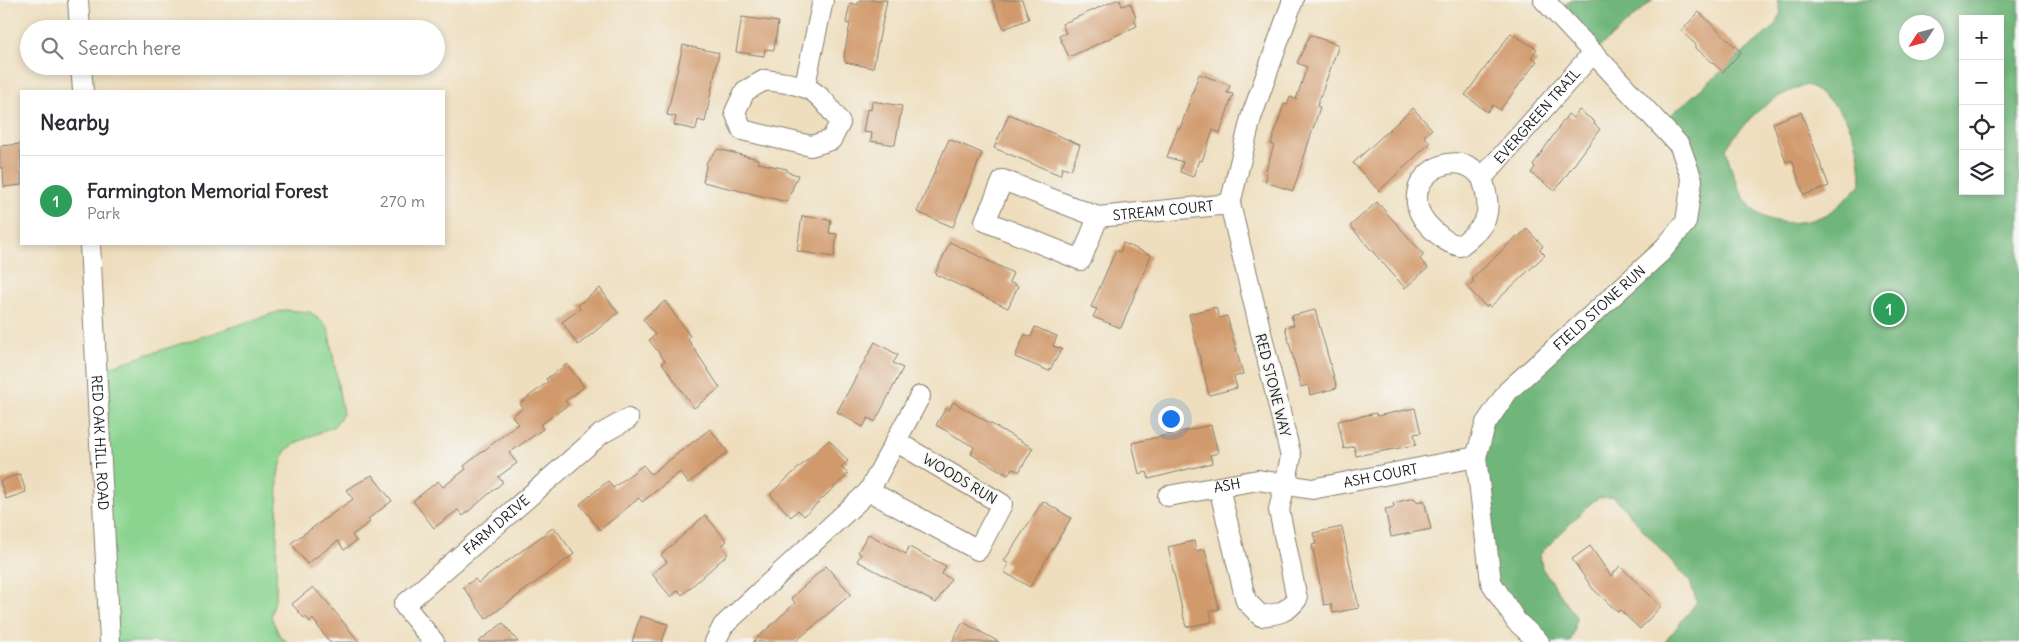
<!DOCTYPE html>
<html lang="en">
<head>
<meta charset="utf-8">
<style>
  body { margin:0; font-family:Delius,sans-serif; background:#f7f7f7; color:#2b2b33 }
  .controls { position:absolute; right:15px; top:15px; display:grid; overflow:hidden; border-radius:0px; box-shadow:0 2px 8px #0003 }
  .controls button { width:45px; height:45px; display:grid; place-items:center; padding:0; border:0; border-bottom:1px solid #e1e1e2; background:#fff; color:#2b2b33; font:25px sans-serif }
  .compass { position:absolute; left:1899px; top:15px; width:45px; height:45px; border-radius:50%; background:#fff; box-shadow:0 2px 8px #0003; rotate:234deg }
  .you { position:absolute; left:1170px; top:418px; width:18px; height:18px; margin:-12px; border:4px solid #fff; border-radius:50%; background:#1a73e8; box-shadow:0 0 0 8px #1a73e833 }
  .badge { display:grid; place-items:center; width:32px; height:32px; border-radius:50%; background:#7c3aed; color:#fff; font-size:16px; font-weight:700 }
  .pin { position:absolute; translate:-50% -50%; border:2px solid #fff; box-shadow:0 1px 5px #0006 }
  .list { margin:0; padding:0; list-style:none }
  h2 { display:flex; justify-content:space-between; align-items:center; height:65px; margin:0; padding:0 20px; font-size:21px }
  h2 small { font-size:16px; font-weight:400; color:#7c7c81 }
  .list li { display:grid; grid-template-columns:32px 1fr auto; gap:15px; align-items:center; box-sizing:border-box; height:90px; padding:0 20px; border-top:1px solid #e1e1e2 }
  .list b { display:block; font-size:19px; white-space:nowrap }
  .list p { margin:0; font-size:16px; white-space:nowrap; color:#7c7c81 }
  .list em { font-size:16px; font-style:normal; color:#7c7c81 }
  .icon { flex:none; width:28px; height:28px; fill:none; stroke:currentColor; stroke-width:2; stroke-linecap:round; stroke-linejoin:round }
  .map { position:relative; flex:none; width:2019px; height:642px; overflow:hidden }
  .search { position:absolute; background:#fff; box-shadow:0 2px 8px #0003; left:20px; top:20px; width:425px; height:55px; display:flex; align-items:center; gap:12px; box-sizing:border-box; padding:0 18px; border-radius:28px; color:#7c7c81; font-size:19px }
  .panel { position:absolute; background:#fff; box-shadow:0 2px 8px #0003; left:20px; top:90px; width:425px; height:155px; border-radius:0px }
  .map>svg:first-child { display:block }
  .green { fill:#8bd490; stroke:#547856 }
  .forest { fill:#70b67a; stroke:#46694b; fill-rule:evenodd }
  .building { fill:#d19a6c }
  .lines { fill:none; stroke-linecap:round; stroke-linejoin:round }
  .minor-casing { stroke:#857d6c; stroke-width:22 }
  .minor { stroke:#fff; stroke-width:20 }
  .labels { text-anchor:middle; stroke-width:4; stroke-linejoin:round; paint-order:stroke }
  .street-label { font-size:14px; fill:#1c1c1c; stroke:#f6f6f2 }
</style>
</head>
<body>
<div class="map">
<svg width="2019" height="642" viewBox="0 0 2019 642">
  <rect width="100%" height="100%" fill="#f6f6f2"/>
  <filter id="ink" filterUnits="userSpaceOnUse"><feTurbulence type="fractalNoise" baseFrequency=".02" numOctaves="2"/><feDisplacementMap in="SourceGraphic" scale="10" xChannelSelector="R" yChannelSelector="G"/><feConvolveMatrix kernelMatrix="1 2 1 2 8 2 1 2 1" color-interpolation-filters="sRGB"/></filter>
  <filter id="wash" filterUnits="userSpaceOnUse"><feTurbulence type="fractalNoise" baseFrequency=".0096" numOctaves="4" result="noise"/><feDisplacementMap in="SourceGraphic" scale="20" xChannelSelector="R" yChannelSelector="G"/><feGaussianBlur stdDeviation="1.12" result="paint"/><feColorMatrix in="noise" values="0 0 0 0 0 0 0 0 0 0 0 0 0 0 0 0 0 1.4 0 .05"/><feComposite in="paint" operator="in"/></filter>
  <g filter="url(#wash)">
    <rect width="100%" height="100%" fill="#eedebd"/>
    <path class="green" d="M 284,310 L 310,312 L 328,327 L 343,414 L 334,426 L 298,442 L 285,451 L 278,474 L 276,594 L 271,617 L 279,635 L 287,642 L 110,642 L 97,371 Z"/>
    <path class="forest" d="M 1572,0 L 1653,0 L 1593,53 L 1555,12 Z
      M 1777,0 L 2019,0 L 2019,642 L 1665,642 L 1697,602 L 1690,582 L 1614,497 L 1598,498 L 1590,504 L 1540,554 L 1542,568 L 1576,617 L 1575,629 L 1570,642 L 1539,642 L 1491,582 L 1476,457 L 1486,423 L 1686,222 L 1692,180 L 1660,124 L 1776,25 L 1781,12 ZM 1963,19 L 2000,19 L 2000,191 L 1963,191 ZM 1906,22 L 1936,22 L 1936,52 L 1906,52 ZM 1807,85 C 1849,109 1860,136 1861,184 C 1849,196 1838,209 1822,216 C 1801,226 1766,226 1750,206 C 1737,190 1731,169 1726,149 C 1746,118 1771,95 1807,85 Z"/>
    <g id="blocks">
      <path class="building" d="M 859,0 L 887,0 L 873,68 L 845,62 L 844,55 L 850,24 L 846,23 L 850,3 L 858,5 Z
        M 992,0 L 1022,0 L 1029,19 L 1004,29 Z
        M 1116,0 L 1120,0 L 1122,6 L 1130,3 L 1136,17 L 1134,18 L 1137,26 L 1069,57 L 1059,36 L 1066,33 L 1062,24 Z
        M 1699,12 L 1741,52 L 1723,72 L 1696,48 L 1696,45 L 1681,31 Z
        M 742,17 L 778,22 L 774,50 L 765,49 L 764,56 L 736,52 Z
        M 1511,33 L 1537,49 L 1531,57 L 1537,61 L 1500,110 L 1493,105 L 1487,112 L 1465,95 Z
        M 1310,35 L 1339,45 L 1317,106 L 1320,107 L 1293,191 L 1265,182 L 1267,176 L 1265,173 L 1274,145 L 1271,144 L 1284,104 L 1287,105 L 1290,97 L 1296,99 L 1307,67 L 1297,63 Z
        M 683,45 L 719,53 L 705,122 L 698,120 L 696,130 L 674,125 L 676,117 L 667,115 Z
        M 1199,74 L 1230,85 L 1227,93 L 1233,94 L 1220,133 L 1213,130 L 1202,161 L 1199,160 L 1193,177 L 1180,172 L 1183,162 L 1167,157 L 1178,128 L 1180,129 Z
        M 872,101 L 902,106 L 895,145 L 871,141 L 872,133 L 863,132 L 867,109 L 871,110 Z
        M 1413,108 L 1432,129 L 1424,136 L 1430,143 L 1379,191 L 1353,163 Z
        M 1579,110 L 1595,122 L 1594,124 L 1600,129 L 1555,191 L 1531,173 L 1535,167 L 1533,165 L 1568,114 L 1573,118 Z
        M 1801,112 L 1829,186 L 1804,195 L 1792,160 L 1786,162 L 1773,123 Z
        M 1009,114 L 1080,145 L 1071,170 L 1063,167 L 1060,175 L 994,148 Z
        M 949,139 L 982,153 L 953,227 L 917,212 Z
        M 21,144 L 21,185 L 4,187 L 3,168 L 0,168 L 0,146 Z
        M 718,149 L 758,159 L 758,163 L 787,169 L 787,172 L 798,175 L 787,202 L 703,182 L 707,161 Z
        M 1377,202 L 1424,255 L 1420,259 L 1428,268 L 1405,288 L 1350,226 Z
        M 802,216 L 831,220 L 829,233 L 837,234 L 834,257 L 797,251 Z
        M 1527,229 L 1543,246 L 1540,250 L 1545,255 L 1490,307 L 1488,305 L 1486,307 L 1467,287 L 1474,281 L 1472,279 L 1517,236 L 1518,237 Z
        M 950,242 L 1013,273 L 1009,282 L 1018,286 L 1008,308 L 935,274 Z
        M 1123,243 L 1151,255 L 1121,328 L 1093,317 L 1097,309 L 1091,307 L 1116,250 L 1120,252 Z
        M 600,288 L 618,313 L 578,345 L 562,322 L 580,309 L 578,305 Z
        M 665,301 L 690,336 L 687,338 L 720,388 L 694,408 L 662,363 L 665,361 L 649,340 L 655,335 L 643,319 Z
        M 1216,307 L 1219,318 L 1227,316 L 1243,374 L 1234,377 L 1237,388 L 1209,395 L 1189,314 Z
        M 1315,310 L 1337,388 L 1310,395 L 1308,385 L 1301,387 L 1285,327 L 1294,325 L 1291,316 Z
        M 1035,327 L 1057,336 L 1053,346 L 1062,349 L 1049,371 L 1015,357 L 1025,334 L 1031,337 Z
        M 875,342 L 898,355 L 893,363 L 903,368 L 875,422 L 868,418 L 863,427 L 837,412 Z
        M 567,364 L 584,387 L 565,401 L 568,405 L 540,425 L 543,429 L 509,453 L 517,463 L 498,477 L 503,482 L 463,516 L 458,510 L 434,528 L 413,501 L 438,481 L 443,487 L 466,469 L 464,466 L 518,424 L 512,416 L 523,408 L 520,403 L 548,382 L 546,379 Z
        M 953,402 L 1033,448 L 1019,472 L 1012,468 L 1008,475 L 971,454 L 974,447 L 936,425 L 946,408 L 949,410 Z
        M 1415,408 L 1421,433 L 1414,434 L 1416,445 L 1356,456 L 1354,446 L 1344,449 L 1338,421 L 1376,413 L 1377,416 Z
        M 1211,425 L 1218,453 L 1210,455 L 1212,463 L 1149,479 L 1147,472 L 1139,474 L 1132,443 Z
        M 710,429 L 728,452 L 688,483 L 680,472 L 642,502 L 639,498 L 600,530 L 580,504 L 608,481 L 613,488 L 643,465 L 651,474 Z
        M 829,440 L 848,461 L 841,467 L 848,474 L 804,516 L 798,510 L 791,517 L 770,494 Z
        M 20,474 L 26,492 L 6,499 L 0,481 Z
        M 372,475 L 392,501 L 368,519 L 370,522 L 352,535 L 356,541 L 344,550 L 338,541 L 307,564 L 291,543 L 353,499 L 346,490 Z
        M 1414,498 L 1418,502 L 1424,500 L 1431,529 L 1391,537 L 1385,509 L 1394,507 L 1393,503 Z
        M 1043,501 L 1071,518 L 1030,587 L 1004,572 L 1009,564 L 1004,561 Z
        M 705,515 L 727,541 L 721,546 L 728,554 L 682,595 L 678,590 L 671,597 L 652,574 L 667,562 L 661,555 Z
        M 554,527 L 574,554 L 486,619 L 463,587 L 475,579 L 478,583 Z
        M 1342,527 L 1359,608 L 1333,613 L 1331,604 L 1324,605 L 1312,545 L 1316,544 L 1313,533 Z
        M 868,534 L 906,554 L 909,547 L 946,566 L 942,574 L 951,579 L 936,603 L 857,561 L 861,554 L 858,552 Z
        M 1194,541 L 1196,551 L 1205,549 L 1219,609 L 1210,611 L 1212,622 L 1186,627 L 1168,547 Z
        M 1590,546 L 1611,576 L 1620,566 L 1661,606 L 1640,629 L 1620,610 L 1618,612 L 1593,589 L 1572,559 Z
        M 826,566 L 851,594 L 795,642 L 753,642 L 795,603 L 791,598 Z
        M 313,587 L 328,603 L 359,642 L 329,642 L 313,619 L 310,622 L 306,617 L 304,618 L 292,604 Z
        M 640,616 L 668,624 L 662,642 L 632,642 Z
        M 963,622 L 999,642 L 952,642 Z
        M 503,623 L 518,642 L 478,642 Z"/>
    </g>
  </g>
  <g filter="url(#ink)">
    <use href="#blocks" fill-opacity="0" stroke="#857d6c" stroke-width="1"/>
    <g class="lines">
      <defs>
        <g id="minor">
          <path d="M 78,0 L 80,29"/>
          <path d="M 81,66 L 83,91"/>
          <path d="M 765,80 C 808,86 815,85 840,123 L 831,140 L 811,146 L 742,130 L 735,112 L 745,91 Z"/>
          <path d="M 805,85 L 823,0"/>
          <path id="s1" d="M 1482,178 C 1453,138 1387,187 1432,229 C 1442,238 1447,243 1460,246 C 1489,224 1493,213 1482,178 L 1593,53"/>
          <path id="s2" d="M 1098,217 L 1081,260 L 985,221 L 1003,180 L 1098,217 L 1230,204"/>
          <path id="s3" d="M 90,244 L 110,642"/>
          <path d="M 1219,487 L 1246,601 L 1261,616 C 1277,614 1287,613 1297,599 L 1279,510 L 1291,457 L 1230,204 L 1251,118 L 1293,0"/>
          <path d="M 869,491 L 978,550 L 1002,504 L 897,442"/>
          <path id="s4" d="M 1168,496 L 1258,480 L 1312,489 L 1476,457"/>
          <path id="s5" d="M 434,642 L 404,605 L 601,434 L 628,419"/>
          <path d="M 715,642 L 723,626 L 869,491 L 920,396"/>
          <path id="s6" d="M 1539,642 L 1516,621 L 1491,582 L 1476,457 L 1486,423 L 1508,391 L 1661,252 L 1686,222 L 1692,180 L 1680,146 L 1544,0"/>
        </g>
      </defs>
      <use href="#minor" class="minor-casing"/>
      <use href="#minor" class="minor"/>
    </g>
  </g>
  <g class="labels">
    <g class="street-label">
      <text dy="5" stroke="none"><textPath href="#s1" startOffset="320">EVERGREEN TRAIL</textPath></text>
      <text dy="5" stroke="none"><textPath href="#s2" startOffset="362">STREAM COURT</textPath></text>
      <text dy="5" stroke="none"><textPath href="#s6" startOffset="401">FIELD STONE RUN</textPath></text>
      <text transform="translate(1273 385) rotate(76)" y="5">RED STONE WAY</text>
      <text dy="5" stroke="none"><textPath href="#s3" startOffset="199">RED OAK HILL ROAD</textPath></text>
      <text dy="5" stroke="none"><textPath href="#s4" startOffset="216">ASH COURT</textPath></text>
      <text transform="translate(960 479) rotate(31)" y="5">WOODS RUN</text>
      <text dy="5" stroke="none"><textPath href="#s4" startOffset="60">ASH</textPath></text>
      <text dy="5" stroke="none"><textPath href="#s5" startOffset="170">FARM DRIVE</textPath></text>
    </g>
  </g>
</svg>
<div class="controls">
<button>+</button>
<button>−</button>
<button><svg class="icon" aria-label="locate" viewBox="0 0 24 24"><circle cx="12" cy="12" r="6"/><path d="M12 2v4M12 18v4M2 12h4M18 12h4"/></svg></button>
<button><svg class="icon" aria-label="layers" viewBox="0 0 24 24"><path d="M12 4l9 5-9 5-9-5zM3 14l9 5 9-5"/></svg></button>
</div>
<svg class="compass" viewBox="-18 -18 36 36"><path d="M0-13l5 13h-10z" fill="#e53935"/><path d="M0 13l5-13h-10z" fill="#7c7c81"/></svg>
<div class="you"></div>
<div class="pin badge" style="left:1889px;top:309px;background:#2e9e5b">1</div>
<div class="search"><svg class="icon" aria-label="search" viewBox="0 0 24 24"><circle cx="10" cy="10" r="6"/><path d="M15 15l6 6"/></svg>Search here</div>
<section class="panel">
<h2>Nearby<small></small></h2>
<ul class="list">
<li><span class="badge" style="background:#2e9e5b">1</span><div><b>Farmington Memorial Forest</b><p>Park</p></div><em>270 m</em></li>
</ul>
</section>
</div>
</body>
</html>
